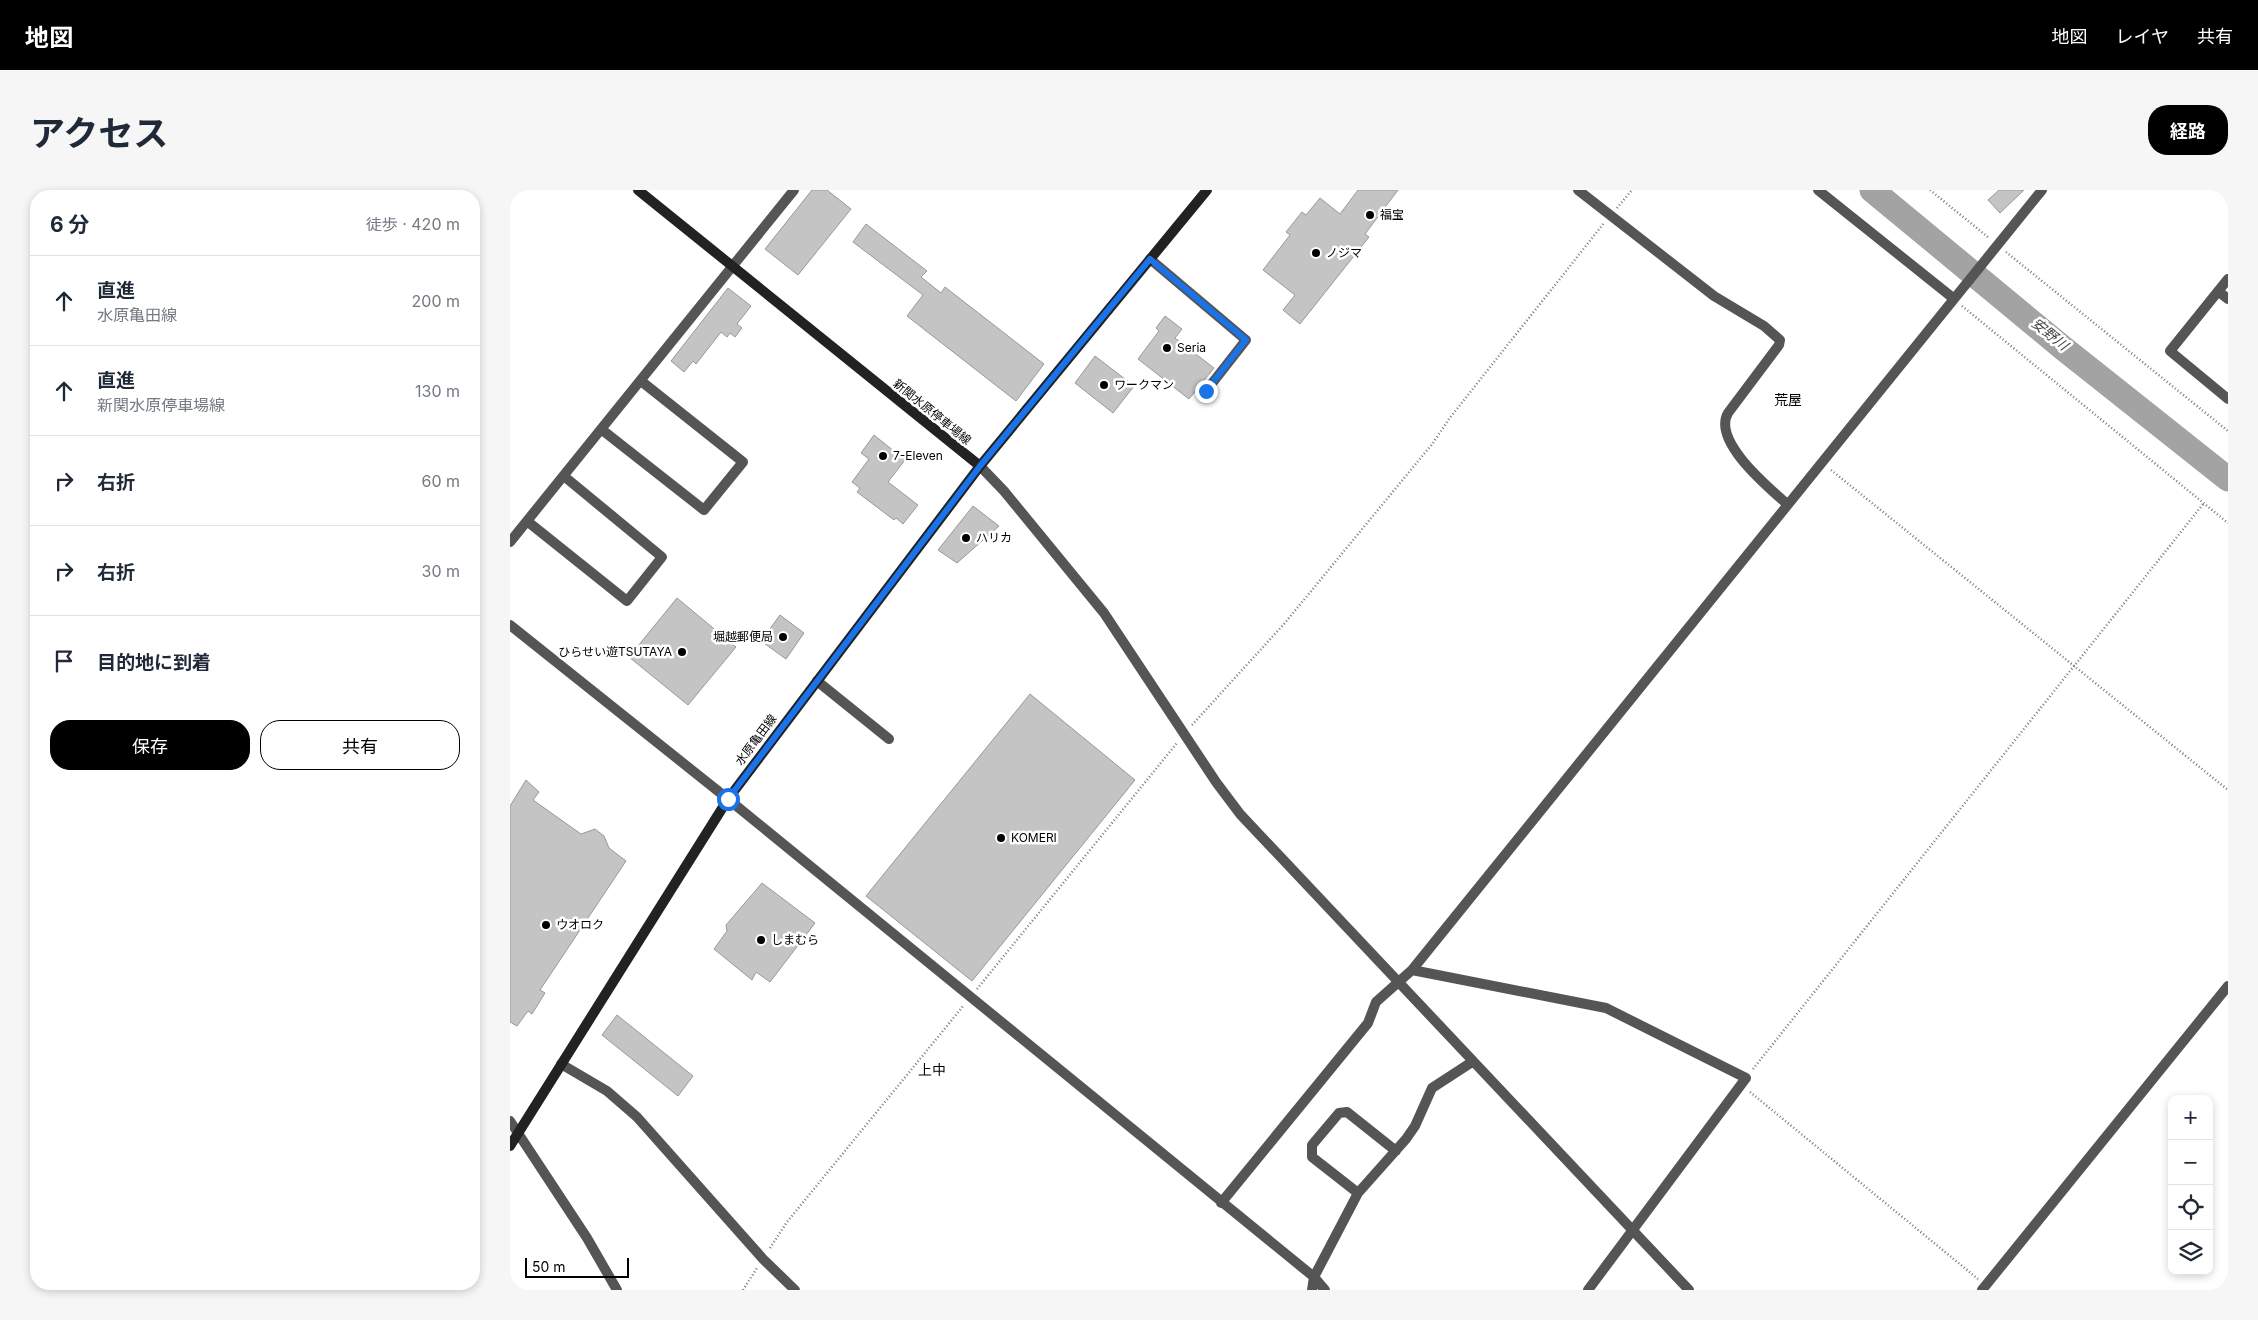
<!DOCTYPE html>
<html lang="ja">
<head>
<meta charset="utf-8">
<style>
  body { margin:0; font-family:Inter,"Noto Sans JP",sans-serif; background:#f6f6f7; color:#1f2937 }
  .controls { position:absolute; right:15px; bottom:15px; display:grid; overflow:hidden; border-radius:10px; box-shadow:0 2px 8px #0003 }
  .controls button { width:45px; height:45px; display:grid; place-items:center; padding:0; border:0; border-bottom:1px solid #e0e1e3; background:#fff; color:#1f2937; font:25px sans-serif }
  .scale { position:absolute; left:15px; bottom:12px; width:104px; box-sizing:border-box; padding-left:5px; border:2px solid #000; border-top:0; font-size:14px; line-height:18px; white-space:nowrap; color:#000; -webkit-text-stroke:4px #fff; paint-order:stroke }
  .stop { position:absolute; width:15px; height:15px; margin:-11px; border:4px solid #1a73e8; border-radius:50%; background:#fff }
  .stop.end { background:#1a73e8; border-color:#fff; box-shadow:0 1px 5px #0008 }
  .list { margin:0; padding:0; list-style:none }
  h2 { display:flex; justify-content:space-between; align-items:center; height:65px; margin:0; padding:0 20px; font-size:21px }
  h2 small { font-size:16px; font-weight:400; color:#747a83 }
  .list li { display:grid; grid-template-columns:32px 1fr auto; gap:15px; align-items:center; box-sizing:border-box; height:90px; padding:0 20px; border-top:1px solid #e0e1e3 }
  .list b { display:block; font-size:19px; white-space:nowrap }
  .list p { margin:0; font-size:16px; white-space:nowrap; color:#747a83 }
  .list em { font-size:16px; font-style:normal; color:#747a83 }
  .actions { display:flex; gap:10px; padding:15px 20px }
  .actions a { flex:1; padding:11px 0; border:1px solid #000; border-radius:20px; text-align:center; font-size:18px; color:#000 }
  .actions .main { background:#000; color:#fff }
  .icon { flex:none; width:28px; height:28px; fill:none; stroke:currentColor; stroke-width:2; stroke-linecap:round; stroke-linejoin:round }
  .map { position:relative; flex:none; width:1718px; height:1100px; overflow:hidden; border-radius:20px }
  header { display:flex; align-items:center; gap:30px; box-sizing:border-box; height:70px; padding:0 25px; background:#000; color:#fff }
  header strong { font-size:24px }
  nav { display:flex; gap:28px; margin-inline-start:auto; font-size:18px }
  .intro { display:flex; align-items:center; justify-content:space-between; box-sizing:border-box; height:120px; padding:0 30px }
  h1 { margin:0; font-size:35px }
  .button { padding:12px 22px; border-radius:20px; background:#000; color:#fff; font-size:18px; font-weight:700 }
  main { display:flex; gap:30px; padding:0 30px }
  aside { flex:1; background:#fff; border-radius:20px; box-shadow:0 2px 8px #0003 }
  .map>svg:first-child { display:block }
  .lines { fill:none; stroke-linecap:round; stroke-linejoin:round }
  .river { stroke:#a3a3a3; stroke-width:25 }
  .building { fill:#c4c4c4; stroke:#999 }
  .path { stroke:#777; stroke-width:2.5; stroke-dasharray:1 2.5; stroke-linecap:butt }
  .minor { stroke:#555; stroke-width:10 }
  .tertiary { stroke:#555; stroke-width:10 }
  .secondary { stroke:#222; stroke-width:10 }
  .route { stroke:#1a73e8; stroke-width:6 }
  .poi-dot { fill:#000; stroke:#fff; stroke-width:2 }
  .labels { text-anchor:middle; stroke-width:5; stroke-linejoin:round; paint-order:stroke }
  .poi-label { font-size:12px; fill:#000; stroke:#fff; text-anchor:start }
  .street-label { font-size:12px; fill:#000; stroke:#fff }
  .water-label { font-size:14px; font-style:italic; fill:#444; stroke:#fff }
  .neighbourhood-label { font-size:14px; fill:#000; stroke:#fff }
</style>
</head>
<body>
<header>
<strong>地図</strong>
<nav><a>地図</a><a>レイヤ</a><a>共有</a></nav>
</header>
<div class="intro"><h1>アクセス</h1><a class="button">経路</a></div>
<main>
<aside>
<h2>6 分<small>徒歩 · 420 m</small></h2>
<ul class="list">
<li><svg class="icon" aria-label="ahead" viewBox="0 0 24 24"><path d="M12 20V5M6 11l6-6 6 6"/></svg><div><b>直進</b><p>水原亀田線</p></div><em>200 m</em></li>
<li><svg class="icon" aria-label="ahead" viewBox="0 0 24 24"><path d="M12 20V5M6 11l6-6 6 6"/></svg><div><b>直進</b><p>新関水原停車場線</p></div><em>130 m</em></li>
<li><svg class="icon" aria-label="right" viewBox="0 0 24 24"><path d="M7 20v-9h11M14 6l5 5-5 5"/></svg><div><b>右折</b></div><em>60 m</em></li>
<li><svg class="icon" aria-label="right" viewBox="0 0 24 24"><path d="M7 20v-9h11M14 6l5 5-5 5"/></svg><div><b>右折</b></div><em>30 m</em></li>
<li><svg class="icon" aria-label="arrive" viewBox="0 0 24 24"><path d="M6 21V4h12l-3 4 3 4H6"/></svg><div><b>目的地に到着</b></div></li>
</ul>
<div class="actions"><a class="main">保存</a><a>共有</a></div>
</aside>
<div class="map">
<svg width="1718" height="1100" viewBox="0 0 1718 1100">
  <rect width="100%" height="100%" fill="#fff"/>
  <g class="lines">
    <path class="river" d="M 1362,0 L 1553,158 L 1718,289"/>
  </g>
  <path class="building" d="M 302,0 L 317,0 L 341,19 L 288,85 L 255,59 Z
    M 848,0 L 888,0 L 855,44 L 859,47 L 790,134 L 773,120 L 785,105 L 753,80 L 780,45 L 776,42 L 792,22 L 796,25 L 810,8 L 830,24 Z
    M 1489,0 L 1514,0 L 1490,23 L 1478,10 Z
    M 356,34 L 417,81 L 411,87 L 431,103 L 435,97 L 534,174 L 506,211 L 397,126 L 413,105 L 343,52 Z
    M 218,98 L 241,116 L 227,134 L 232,138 L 225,147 L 220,143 L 217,147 L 211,142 L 186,174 L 183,171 L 174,182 L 161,171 Z
    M 655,126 L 672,139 L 665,148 L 704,178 L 679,209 L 628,169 L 649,141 L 646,138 Z
    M 585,166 L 624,196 L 603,223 L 565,193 Z
    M 364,245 L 395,270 L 378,292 L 408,315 L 393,334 L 386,328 L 384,330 L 347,302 L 350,298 L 342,292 L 359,269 L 351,263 Z
    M 463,316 L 489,336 L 447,373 L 428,360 Z
    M 167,408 L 226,457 L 178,515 L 119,467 Z
    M 270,425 L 294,443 L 276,469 L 251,451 Z
    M 520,504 L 625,590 L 462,791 L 356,706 Z
    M 16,590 L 29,602 L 23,610 L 71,644 L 85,639 L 94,646 L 99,658 L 116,671 L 30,800 L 35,803 L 22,824 L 18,821 L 7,836 L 0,832 L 0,616 Z
    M 252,693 L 305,733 L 260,792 L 246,782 L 242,790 L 204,759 L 217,741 L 216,735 Z
    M 107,825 L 183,886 L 168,906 L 92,845 Z"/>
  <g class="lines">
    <path class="path" d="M 1420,0 L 1479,48
      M 1107,18 L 1122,0
      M 1496,62 L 1718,241
      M 1452,116 L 1718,333
      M 1321,280 L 1718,600
      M 682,535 L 774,434 L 923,253 L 939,229 L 1094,33
      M 467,799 L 667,553
      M 1243,879 L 1694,313
      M 1240,902 L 1468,1089
      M 260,1058 L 277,1032 L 454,815
      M 233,1100 L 247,1078"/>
    <path class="minor" d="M 1068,0 L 1204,106 L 1254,136 L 1270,150 L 1269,155 L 1218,223 C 1202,251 1258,297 1277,314
      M 1308,0 L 1443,108
      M 640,69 L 736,150 L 696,201
      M 1718,89 L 1660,161 L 1718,209
      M 1708,101 L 1718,109
      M 91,239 L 194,320 L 233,272 L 131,191
      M 17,331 L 117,411 L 152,367 L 55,287
      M 0,352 L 284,0
      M 0,435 L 218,609 L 804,1087 L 815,1100
      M 307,491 L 379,549
      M 902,780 L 1096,818 L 1236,888 L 1078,1100
      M 51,874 L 97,901 L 127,927 L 253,1069 L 285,1100
      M 0,931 L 77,1048 L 107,1100
      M 848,1003 L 802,967 L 802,955 L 829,923 L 837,922 L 886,961
      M 711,1013 L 858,833 L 866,812 L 902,780 L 1532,0
      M 802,1100 L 804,1087 L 848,1003 L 896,949 L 905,936 L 922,898 L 962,872
      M 1472,1100 L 1718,796"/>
    <path class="tertiary" d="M 470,276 L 494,301 L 594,423 L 706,592 L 730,624 L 1179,1100"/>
    <path class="secondary" d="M 128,0 L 470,276
      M 0,956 L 218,609 L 470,276 L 697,0"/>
  </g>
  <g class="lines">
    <path class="route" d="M 218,609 L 470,276 L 640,69 L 736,150 L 696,201"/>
  </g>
  <g class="poi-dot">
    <circle cx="860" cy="25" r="5"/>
    <circle cx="806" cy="63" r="5"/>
    <circle cx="657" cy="158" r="5"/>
    <circle cx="594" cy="195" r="5"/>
    <circle cx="373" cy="266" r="5"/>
    <circle cx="456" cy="348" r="5"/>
    <circle cx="273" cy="447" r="5"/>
    <circle cx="172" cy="462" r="5"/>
    <circle cx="491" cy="648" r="5"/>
    <circle cx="36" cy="735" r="5"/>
    <circle cx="251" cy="750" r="5"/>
  </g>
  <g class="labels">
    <g class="poi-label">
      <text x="870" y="29">福宝</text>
      <text x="816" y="67">ノジマ</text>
      <text x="667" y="162">Seria</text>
      <text x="604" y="199">ワークマン</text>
      <text x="383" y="270">7-Eleven</text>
      <text x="466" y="352">ハリカ</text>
      <text x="263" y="451" text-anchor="end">堀越郵便局</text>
      <text x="162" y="466" text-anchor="end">ひらせい遊TSUTAYA</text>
      <text x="501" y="652">KOMERI</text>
      <text x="46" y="739">ウオロク</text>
      <text x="261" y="754">しまむら</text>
    </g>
    <g class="street-label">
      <text transform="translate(422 222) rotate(39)" y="4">新関水原停車場線</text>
      <text transform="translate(246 550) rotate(-53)" y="4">水原亀田線</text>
    </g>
    <g class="water-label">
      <text transform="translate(1540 144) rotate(39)" y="5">安野川</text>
    </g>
    <g class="neighbourhood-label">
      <text x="1278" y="215">荒屋</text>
      <text x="422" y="885">上中</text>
    </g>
  </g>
</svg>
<div class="controls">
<button>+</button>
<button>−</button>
<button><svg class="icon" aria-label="locate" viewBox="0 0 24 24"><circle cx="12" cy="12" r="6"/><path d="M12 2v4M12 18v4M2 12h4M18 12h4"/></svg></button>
<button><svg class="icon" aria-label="layers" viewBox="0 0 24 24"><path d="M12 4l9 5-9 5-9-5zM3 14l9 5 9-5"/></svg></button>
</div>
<div class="scale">50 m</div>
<div class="stop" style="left:218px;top:609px"></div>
<div class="stop end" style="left:696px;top:201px"></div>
</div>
</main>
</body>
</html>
